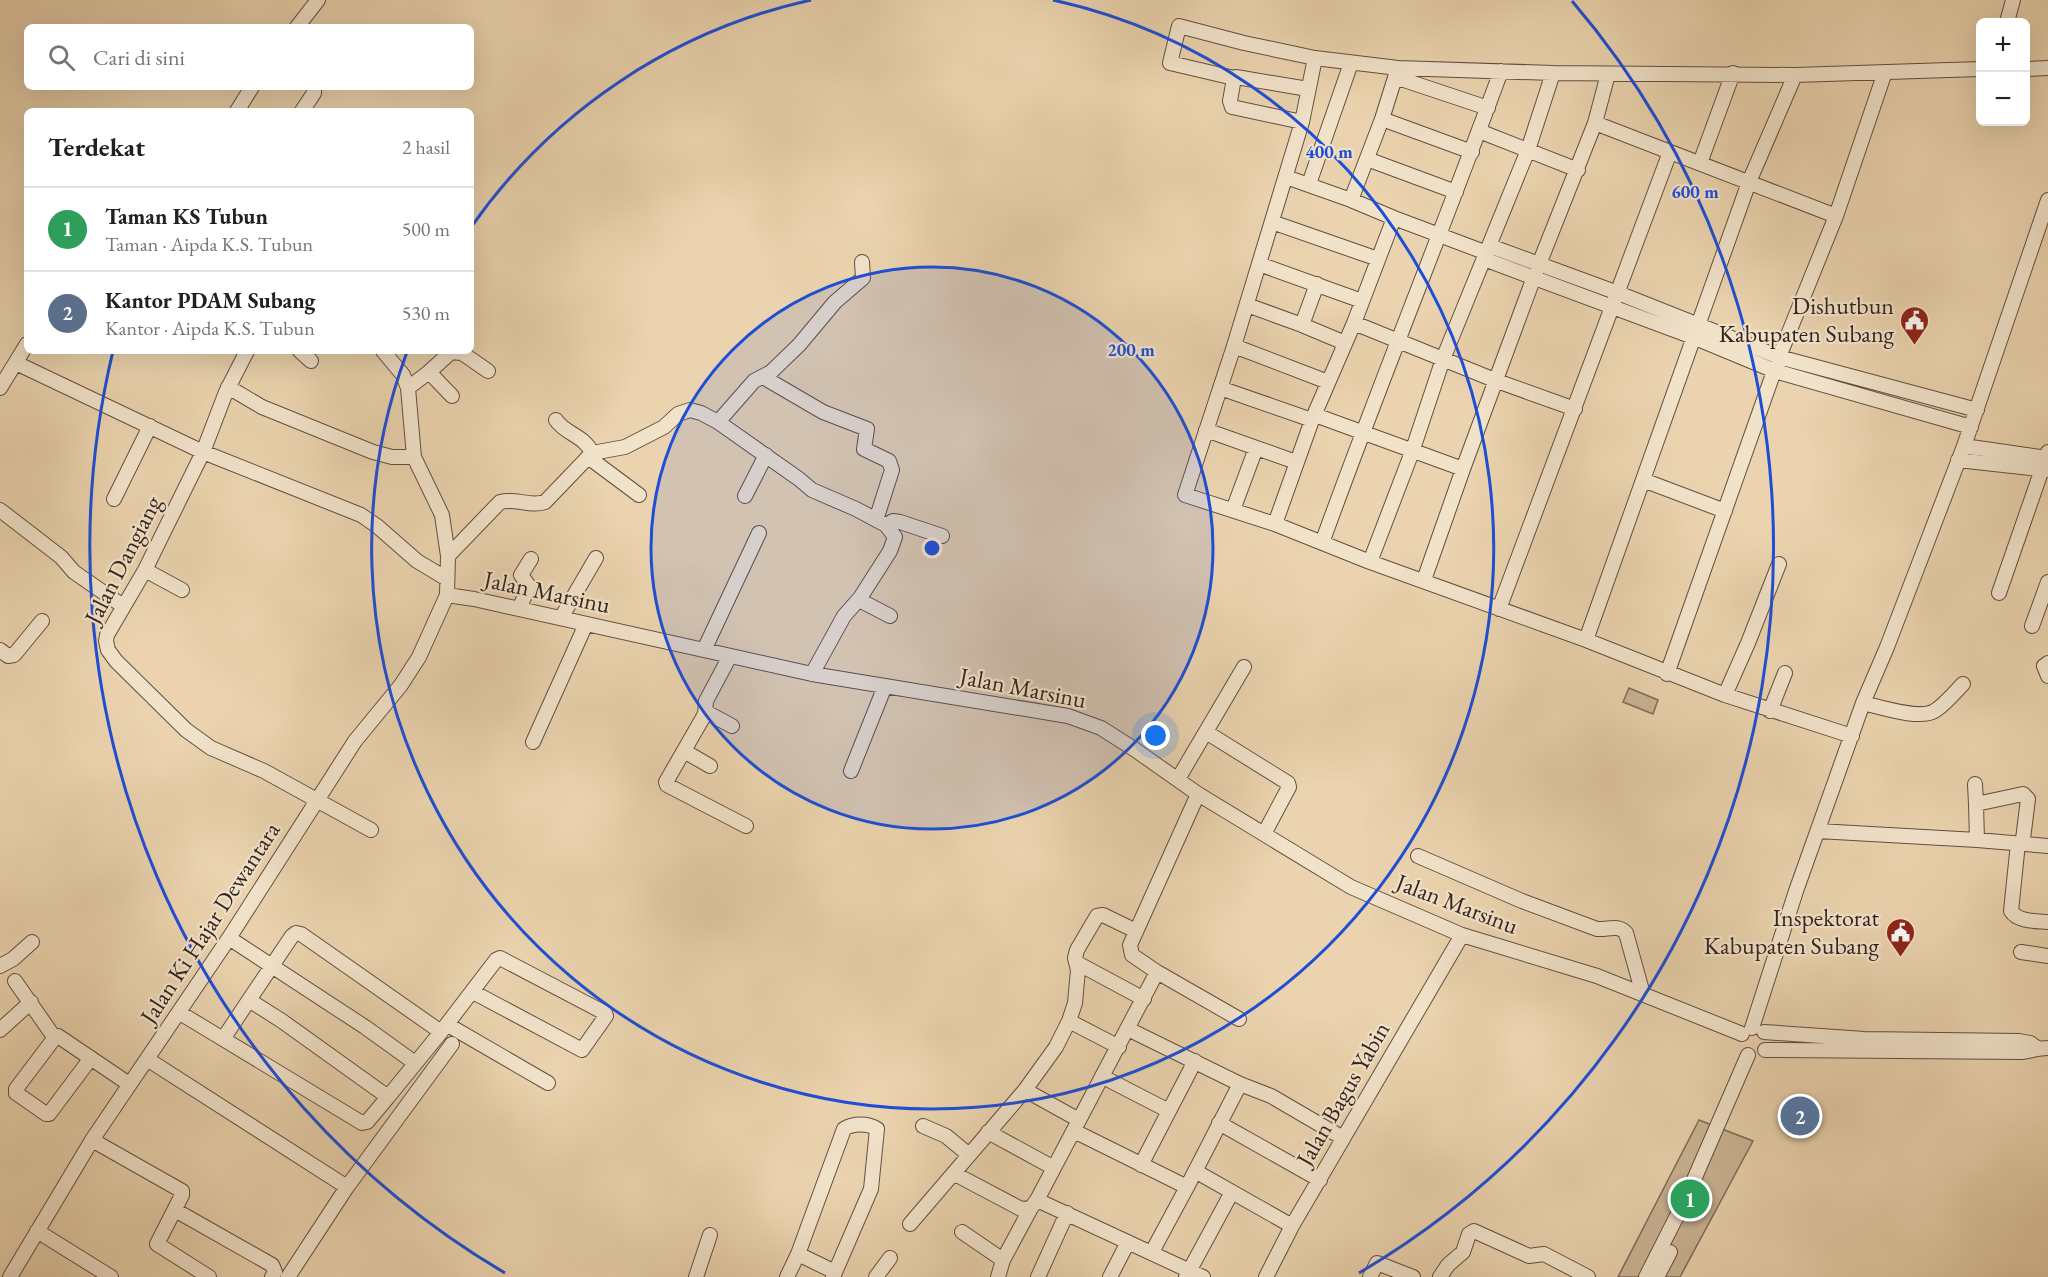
<!DOCTYPE html>
<html lang="id">
<head>
<meta charset="utf-8">
<style>
  body { margin:0; font-family:"EB Garamond",serif; background:#f6f6f6; color:#202124 }
  .controls { position:absolute; right:18px; top:18px; display:grid; overflow:hidden; border-radius:9px; box-shadow:0 6px 24px #0002 }
  .controls button { width:54px; height:54px; display:grid; place-items:center; padding:0; border:0; border-bottom:2px solid #e0e0e0; background:#fff; color:#202124; font:30px sans-serif }
  .you { position:absolute; left:1156px; top:736px; width:21px; height:21px; margin:-15px; border:4px solid #fff; border-radius:50%; background:#1a73e8; box-shadow:0 0 0 9px #1a73e833 }
  .badge { display:grid; place-items:center; width:39px; height:39px; border-radius:50%; background:#0f766e; color:#fff; font-size:20px; font-weight:700 }
  .pin { position:absolute; translate:-50% -50%; border:3px solid #fff; box-shadow:0 2px 6px #0006 }
  .list { margin:0; padding:0; list-style:none }
  h2 { display:flex; justify-content:space-between; align-items:center; height:78px; margin:0; padding:0 24px; font-size:26px }
  h2 small { font-size:20px; font-weight:400; color:#757577 }
  .list li { display:grid; grid-template-columns:39px 1fr auto; gap:18px; align-items:center; box-sizing:border-box; height:84px; padding:0 24px; border-top:2px solid #e0e0e0 }
  .list b { display:block; font-size:22px; white-space:nowrap }
  .list p { margin:0; font-size:20px; white-space:nowrap; color:#757577 }
  .list em { font-size:20px; font-style:normal; color:#757577 }
  .icon { flex:none; width:33px; height:33px; fill:none; stroke:currentColor; stroke-width:2; stroke-linecap:round; stroke-linejoin:round }
  .map { position:relative; flex:none; width:2048px; height:1277px; overflow:hidden }
  .search { position:absolute; background:#fff; box-shadow:0 6px 24px #0002; left:24px; top:24px; width:450px; height:66px; display:flex; align-items:center; gap:15px; box-sizing:border-box; padding:0 21px; border-radius:9px; color:#757577; font-size:22px }
  .panel { position:absolute; background:#fff; box-shadow:0 6px 24px #0002; left:24px; top:108px; width:450px; height:246px; border-radius:9px }
  .map>svg:first-child { display:block }
  .green { fill:#cbb595; stroke:#806c59; stroke-width:1.5 }
  .lines { fill:none; stroke-linecap:round; stroke-linejoin:round }
  .minor-casing { stroke:#624f41; stroke-width:16 }
  .minor { stroke:#f1e2ca; stroke-width:14 }
  .ring { fill:none; stroke:#1d4ed8; stroke-width:3 }
  .labels { text-anchor:middle; stroke-width:4.5; stroke-linejoin:round; paint-order:stroke }
  .poi-label { font-size:24px; fill:#34231d; stroke:#f1e2ca; text-anchor:end }
  .street-label { font-size:24px; fill:#34231d; stroke:#f1e2ca }
  .centre { fill:#1d4ed8; stroke:#f1e2ca; stroke-width:3 }
  .ring-label { font-size:18px; text-anchor:middle; font-weight:bold; fill:#1d4ed8; stroke:#f1e2ca; stroke-width:4.5; stroke-linejoin:round; paint-order:stroke }
</style>
</head>
<body>
<div class="map">
<svg width="2048" height="1277" viewBox="0 0 2048 1277">
  <rect width="100%" height="100%" fill="#ead3ae"/>
  <filter id="stains"><feTurbulence type="fractalNoise" baseFrequency=".00333" numOctaves="4"/><feColorMatrix values="0 0 0 0 .2 0 0 0 0 .09 0 0 0 0 .02 0 0 0 .5 -.17"/></filter>
  <radialGradient id="worn" r=".72"><stop offset=".6" stop-color="#630" stop-opacity="0"/><stop offset="1" stop-color="#630" stop-opacity=".3"/></radialGradient>
  <path class="green" d="M 1629,688 L 1658,700 L 1653,714 L 1623,702 Z
    M 1699,1120 L 1753,1141 L 1680,1277 L 1618,1277 Z"/>
  <g class="lines">
    <defs>
      <path id="minor" d="M 2007,22 L 2013,0
        M 297,27 L 318,0
        M 1315,58 L 1302,122 L 1234,346 L 1185,495 L 1275,524 L 1370,562 L 1586,640 L 1725,695 L 1852,736
        M 2026,69 L 2048,68
        M 1395,77 L 1488,108
        M 1234,78 L 1170,63 L 1179,26 L 1244,43 L 1315,58 L 1398,68 L 1553,73 L 1795,75 L 1980,69
        M 237,111 L 252,87
        M 302,111 L 314,93 L 314,87
        M 1382,119 L 1472,152
        M 1302,122 L 1232,107 L 1230,101 L 1234,78 L 1236,77 L 1308,89
        M 1595,123 L 1836,216
        M 1479,131 L 1578,170
        M 1367,159 L 1456,192
        M 1700,163 L 1733,73
        M 1286,177 L 1351,200 L 1394,218 L 1487,253
        M 1309,184 L 1351,63
        M 1351,200 L 1382,119 L 1398,68
        M 1272,222 L 1378,259
        M 1490,246 L 1618,293 L 1779,357 L 1977,410
        M 1484,259 L 1693,337 L 1775,371 L 1971,427
        M 1259,264 L 1362,301
        M 1247,305 L 1302,325 L 1345,343
        M 1354,323 L 1497,381 L 1575,409
        M 1302,325 L 1317,284
        M 1234,346 L 1328,382
        M 247,351 L 226,392 L 203,452 L 145,570 L 107,635 L 106,641 L 108,650 L 116,661 L 186,730 L 211,748 L 264,771 L 371,830
        M 300,351 L 311,361
        M 16,363 L 203,452 L 361,515 L 377,526 L 417,561 L 447,579
        M 429,372 L 452,396
        M 763,377 L 823,412 L 867,429 L 864,449 L 889,461 L 892,470 L 876,520
        M 228,387 L 262,407 L 373,452 L 392,457 L 414,457
        M 0,388 L 27,344
        M 408,388 L 429,372 L 451,352 L 462,353 L 488,371
        M 1220,388 L 1312,420
        M 1315,415 L 1463,469
        M 556,420 C 565,434 584,435 592,453
        M 718,422 L 754,381 L 771,372 L 799,345 L 835,302 L 863,278 L 862,262
        M 1206,430 L 1296,462
        M 1964,446 L 2048,458
        M 588,457 L 639,495
        M 1958,460 L 2048,470
        M 1643,480 L 1725,511
        M 745,496 L 766,455
        M 114,499 L 150,426
        M 0,510 L 61,557 L 74,572 L 123,606
        M 1233,510 L 1256,448
        M 1275,524 L 1312,420 L 1354,323 L 1394,218
        M 886,525 L 893,521 L 900,522 L 942,536
        M 1322,543 C 1379,385 1443,229 1501,71
        M 448,556 L 500,502 C 517,498 530,507 545,502 L 592,453 L 625,447 L 664,427 L 678,414 L 690,410 L 701,413 L 718,422 L 799,479 L 812,490 L 856,509 L 886,525 L 895,537 L 890,551 L 860,598
        M 1370,562 L 1412,452 L 1443,359 L 1528,150 L 1553,73
        M 145,570 L 182,590
        M 1424,580 L 1463,469 L 1534,277 L 1595,123 L 1608,74
        M 1999,593 L 2048,452
        M 447,595 L 474,599 L 812,674 L 1068,716 L 1101,728 L 1134,749 L 1198,794 L 1351,887 L 1462,935 L 1597,976 L 1742,1034
        M 519,609 L 529,586 L 521,575 L 531,559
        M 1499,609 L 1670,152
        M 561,618 L 596,558
        M 2032,626 L 2048,582
        M 1586,640 L 1749,182 L 1795,75
        M 0,650 L 8,656 L 14,655 L 42,621
        M 704,650 L 759,533
        M 730,656 L 706,701 L 705,714 L 666,782 L 667,785 L 746,826
        M 2048,663 L 2044,666 L 2048,676
        M 812,674 L 844,616 L 860,598 L 865,603 L 890,616
        M 1667,674 L 1779,357 L 1836,216 L 1885,72
        M 1725,695 L 1748,643 L 1779,564
        M 1863,703 C 1880,707 1922,721 1936,710 C 1946,703 1955,692 1963,684
        M 1770,711 L 1785,673
        M 706,712 L 732,726
        M 1206,732 L 1288,783 L 1289,787 L 1264,834
        M 533,742 L 586,624
        M 684,751 L 710,766
        M 851,771 L 885,686
        M 1178,779 L 1244,667
        M 1975,784 L 1976,804
        M 1818,831 L 1977,840 L 2048,846
        M 1977,840 L 1976,804 L 2023,794 L 2028,799 L 2023,839 L 2020,844
        M 2018,843 L 2011,911 C 2018,922 2036,921 2048,922
        M 1418,856 L 1522,901 L 1597,929 C 1608,930 1618,924 1626,933 L 1643,994
        M 296,933 L 301,934 L 441,1032 L 388,1097 L 282,1021 L 249,1000 L 292,936 Z
        M 229,938 L 365,1027 L 415,1063
        M 2021,952 L 2048,956
        M 1077,963 L 1144,999
        M 0,966 L 13,959 L 32,942
        M 1157,972 L 1239,1019
        M 15,981 L 54,1037
        M 249,1000 L 223,1039 L 362,1123 L 367,1122 L 388,1097
        M 180,1013 L 223,1039
        M 1069,1021 L 1119,1047
        M 448,1025 L 548,1083
        M 1752,1028 L 1796,891 L 1863,703 L 1887,647 L 1964,446 L 2048,200
        M 1128,1029 L 1240,1084 L 1271,1096 L 1343,1138
        M 0,1030 L 31,1002
        M 441,1032 L 496,960 L 500,958 L 605,1013 L 606,1016 L 582,1050 L 473,992
        M 1764,1032 L 1864,1039 L 2019,1041 L 2030,1043 L 2037,1048
        M 1765,1050 L 2022,1052 C 2031,1051 2038,1048 2048,1048
        M 91,1058 L 49,1114 L 46,1114 L 16,1093 L 16,1089 L 56,1036 L 58,1036 L 129,1084
        M 147,1059 L 347,1187
        M 1103,1077 L 1169,1111 L 1195,1061
        M 1025,1090 L 1056,1047 L 1069,1021 L 1075,1003 L 1078,970 L 1075,958 L 1077,950 L 1097,916 L 1103,915 L 1136,931
        M 1219,1123 L 1320,1180
        M 923,1126 L 946,1136 L 969,1155
        M 1074,1131 L 1187,1187 L 1240,1084
        M 988,1132 L 1054,1168
        M 92,1140 L 182,1191 L 182,1195 L 157,1244 L 209,1277
        M 1141,1165 L 1169,1111
        M 1195,1171 L 1292,1226
        M 955,1174 L 1021,1209 L 1031,1208 L 1037,1200 L 1157,972 L 1132,955 L 1130,945 L 1198,794
        M 1037,1200 L 1203,1277
        M 175,1210 L 272,1265 L 275,1272 L 272,1277
        M 910,1224 L 1025,1090 L 1079,1120
        M 37,1231 L 111,1277
        M 962,1232 L 1003,1260
        M 1152,1252 L 1187,1187
        M 798,1254 L 835,1272
        M 10,1277 L 92,1140 L 229,938 L 355,741 L 401,685 L 419,657 L 447,595 L 448,556 L 442,515 L 414,457 L 408,388 L 403,375 L 383,351
        M 288,1277 L 347,1187 L 452,1044
        M 696,1277 L 710,1235
        M 787,1277 L 798,1254 L 844,1129 C 853,1123 868,1123 877,1129 L 871,1189 L 833,1277
        M 876,1277 L 890,1258
        M 998,1277 L 1003,1260 L 1031,1208
        M 1038,1277 L 1067,1213
        M 1110,1277 L 1128,1242
        M 1186,1277 L 1232,1192
        M 1266,1277 L 1292,1226 L 1462,935
        M 1370,1277 L 1377,1263 L 1413,1277
        M 1440,1277 L 1448,1265 L 1463,1252 L 1469,1234 L 1474,1231 L 1529,1256 L 1544,1254 L 1588,1277
        M 1646,1277 L 1686,1198 L 1748,1055
        M 1657,1277 L 1670,1252"/>
    </defs>
    <use href="#minor" class="minor-casing"/>
    <use href="#minor" class="minor"/>
  </g>
  <circle cx="932" cy="548" r="281" fill="#1d4ed8" fill-opacity=".12"/>
  <g class="ring">
    <circle cx="932" cy="548" r="281"/>
    <path d="M472 226A561 561 0 0 1 811 0M1053 0A561 561 0 1 1 407 352"/>
    <path d="M505 1273A842 842 0 0 1 113 351M1572 1A842 842 0 0 1 1359 1273"/>
  </g>
  <defs>
    <symbol id="civic-pin" viewBox="-11 -11 22 30"><path d="M0 17L-7.5 6A9.5 9.5 0 1 1 7.5 6Z" fill="#8f2418" stroke="#f1e2ca"/><path d="M-.6-6.5H3V-4.5H.6V-3L4-1V1h2V6H-6V1h2V-1L-.6-3ZM-1.2 2.5V6h2.4V2.5Z" fill="#fff"/></symbol>
  </defs>
  <g fill-rule="evenodd">
    <use href="#civic-pin" x="1898" y="304" width="33" height="45"/>
    <use href="#civic-pin" x="1884" y="916" width="33" height="45"/>
  </g>
  <g class="labels">
    <g class="poi-label">
      <text x="1894" y="314">Dishutbun<tspan x="1894" dy="28">Kabupaten Subang</tspan></text>
      <text x="1879" y="926">Inspektorat<tspan x="1879" dy="28">Kabupaten Subang</tspan></text>
    </g>
    <g class="street-label">
      <text transform="translate(123 560) rotate(-63)" y="8">Jalan Dangiang</text>
      <text transform="translate(547 592) rotate(12)" y="8">Jalan Marsinu</text>
      <text transform="translate(1023 688) rotate(11)" y="8">Jalan Marsinu</text>
      <text transform="translate(1457 904) rotate(21)" y="8">Jalan Marsinu</text>
      <text transform="translate(210 923) rotate(-57)" y="8">Jalan Ki Hajar Dewantara</text>
      <text transform="translate(1343 1094) rotate(-60)" y="8">Jalan Bagus Yabin</text>
    </g>
  </g>
  <circle cx="932" cy="548" r="9" class="centre"/>
  <g class="ring-label">
    <text x="1329" y="158">400 m</text>
    <text x="1695" y="198">600 m</text>
    <text x="1131" y="356">200 m</text>
  </g>
  <rect width="100%" height="100%" filter="url(#stains)"/>
  <rect width="100%" height="100%" fill="url(#worn)"/>
</svg>
<div class="controls">
<button>+</button>
<button>−</button>
</div>
<div class="you"></div>
<div class="pin badge" style="left:1690px;top:1199px;background:#2e9e5b">1</div>
<div class="pin badge" style="left:1800px;top:1116px;background:#5c6f8a">2</div>
<div class="search"><svg class="icon" aria-label="search" viewBox="0 0 24 24"><circle cx="10" cy="10" r="6"/><path d="M15 15l6 6"/></svg>Cari di sini</div>
<section class="panel">
<h2>Terdekat<small>2 hasil</small></h2>
<ul class="list">
<li><span class="badge" style="background:#2e9e5b">1</span><div><b>Taman KS Tubun</b><p>Taman · Aipda K.S. Tubun</p></div><em>500 m</em></li>
<li><span class="badge" style="background:#5c6f8a">2</span><div><b>Kantor PDAM Subang</b><p>Kantor · Aipda K.S. Tubun</p></div><em>530 m</em></li>
</ul>
</section>
</div>
</body>
</html>
